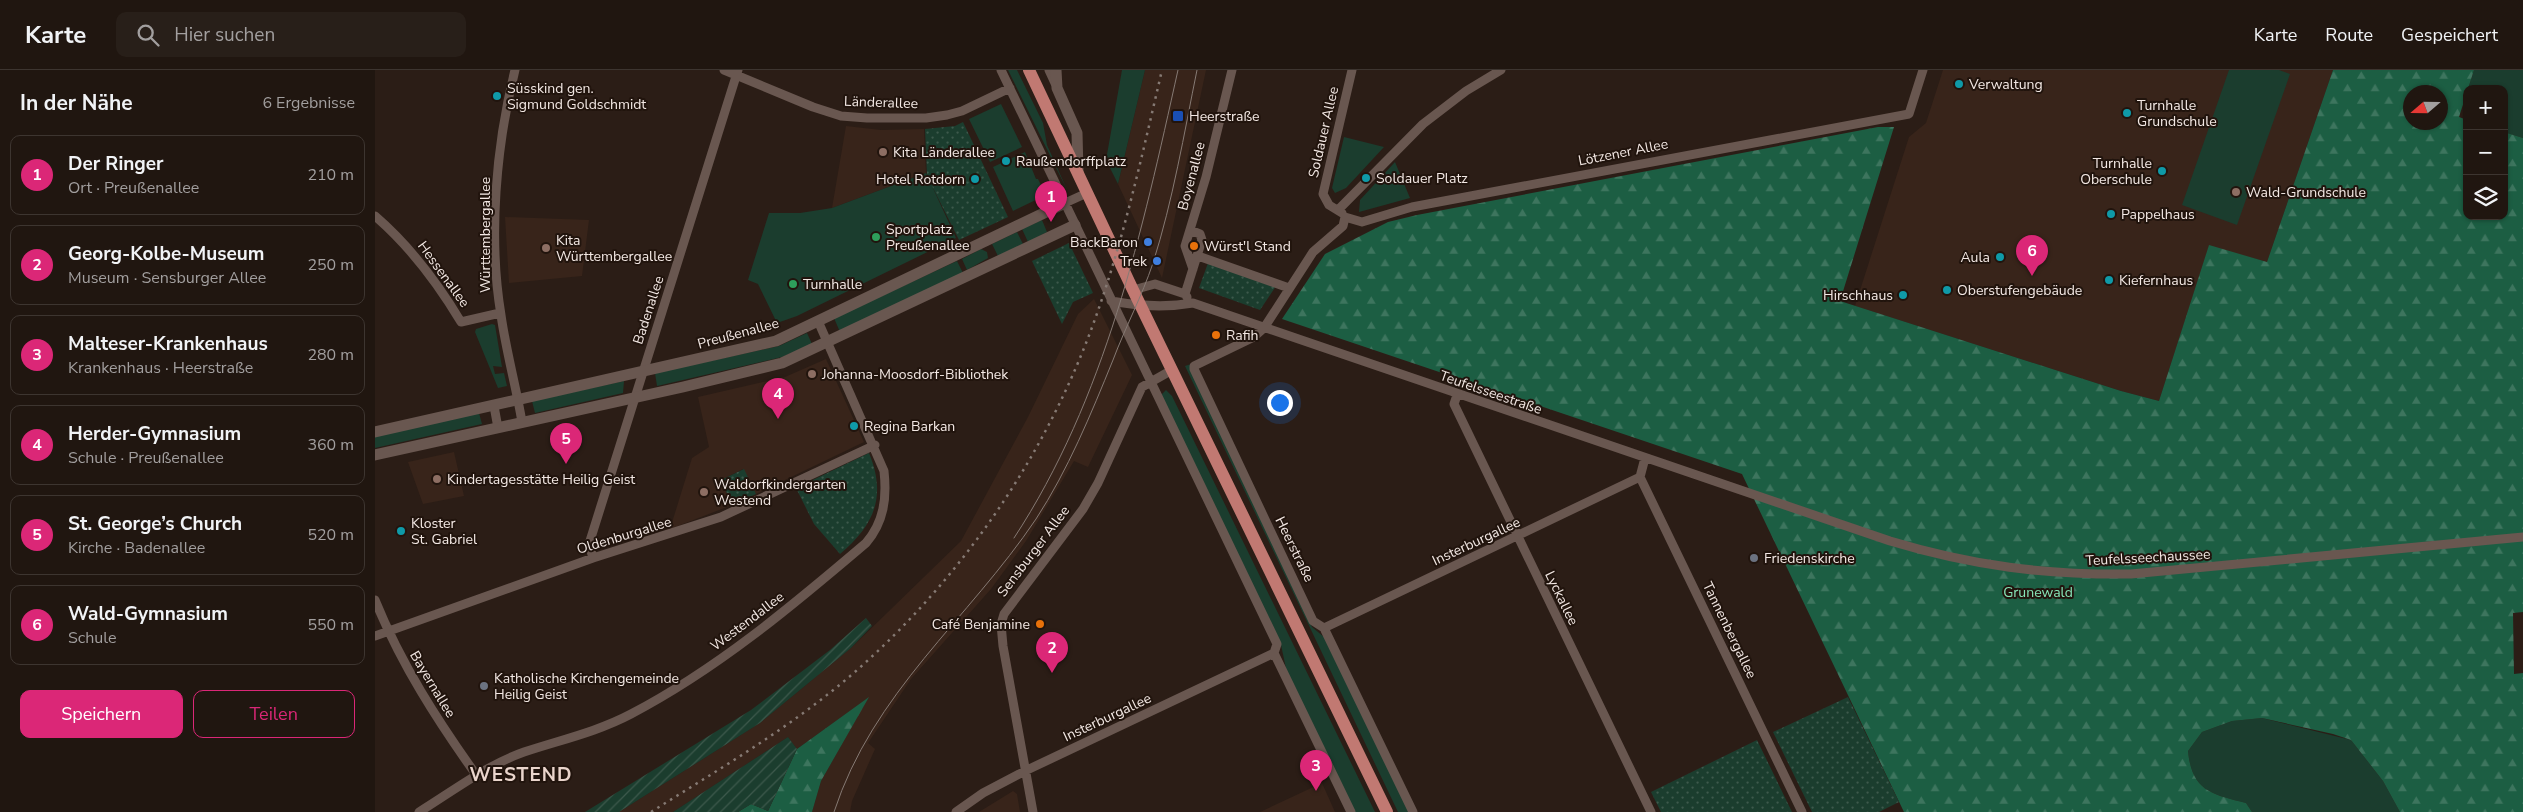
<!DOCTYPE html>
<html lang="de">
<head>
<meta charset="utf-8">
<style>
  body { margin:0; font-family:"Nunito Sans",sans-serif; background:#281f19; color:#f1f3f6 }
  .controls { position:absolute; right:15px; top:15px; display:grid; overflow:hidden; border-radius:10px; box-shadow:0 1px 4px #0004 }
  .controls button { width:45px; height:45px; display:grid; place-items:center; padding:0; border:0; border-bottom:1px solid #3d3530; background:#201610; color:#f1f3f6; font:25px sans-serif }
  .compass { position:absolute; left:2028px; top:15px; width:45px; height:45px; border-radius:50%; background:#201610; box-shadow:0 1px 4px #0004; rotate:250deg }
  .you { position:absolute; left:904px; top:332px; width:18px; height:18px; margin:-12px; border:4px solid #fff; border-radius:50%; background:#1a73e8; box-shadow:0 0 0 8px #1a73e833 }
  .badge { display:grid; place-items:center; width:32px; height:32px; border-radius:50%; background:#db2777; color:#fff; font-size:16px; font-weight:700 }
  .pin { position:absolute; translate:-50% -41px; filter:drop-shadow(0 1px 2px #0008) }
  .pin::after { content:''; position:absolute; top:26px; width:18px; height:15px; background:inherit; clip-path:polygon(0 0,100% 0,50% 100%) }
  .list { margin:0; padding:0; list-style:none }
  h2 { display:flex; justify-content:space-between; align-items:center; height:65px; margin:0; padding:0 20px; font-size:21px }
  h2 small { font-size:16px; font-weight:400; color:#a29f9f }
  .list li { display:grid; grid-template-columns:32px 1fr auto; gap:15px; align-items:center; box-sizing:border-box; height:80px; margin:0 10px 10px; padding:0 10px; border:1px solid #3d3530; border-radius:10px }
  .list b { display:block; font-size:19px; white-space:nowrap }
  .list p { margin:0; font-size:16px; white-space:nowrap; color:#a29f9f }
  .list em { font-size:16px; font-style:normal; color:#a29f9f }
  .actions { display:flex; gap:10px; padding:15px 20px }
  .actions a { flex:1; padding:11px 0; border:1px solid #db2777; border-radius:10px; text-align:center; font-size:18px; color:#db2777 }
  .actions .main { background:#db2777; color:#fff }
  .icon { flex:none; width:28px; height:28px; fill:none; stroke:currentColor; stroke-width:2; stroke-linecap:round; stroke-linejoin:round }
  .map { position:relative; flex:none; width:2148px; height:742px; overflow:hidden }
  header { display:flex; align-items:center; gap:30px; box-sizing:border-box; height:70px; padding:0 25px; background:#201610; border-bottom:1px solid #3d3530 }
  header strong { font-size:24px }
  nav { display:flex; gap:28px; margin-inline-start:auto; font-size:18px }
  .search { width:350px; height:45px; background:#281f19; display:flex; align-items:center; gap:12px; box-sizing:border-box; padding:0 18px; border-radius:10px; color:#a29f9f; font-size:19px }
  main { display:flex }
  aside { flex:1; background:#201610 }
  .map>svg:first-child { display:block }
  .built { fill:#38241a }
  .grass { fill:#1b3d2e }
  .forest { fill:url(#forest-firs); fill-rule:evenodd }
  .park { fill:url(#park-dots) }
  .garden { fill:url(#garden-furrows) }
  .lines { fill:none; stroke-linecap:round; stroke-linejoin:round }
  .street { stroke:#695750; stroke-width:9 }
  .secondary { stroke:#695750; stroke-width:11 }
  .primary { stroke:#c17972; stroke-width:12 }
  .tram { stroke:#867a74; stroke-width:1 }
  .rail { stroke:#867a74; stroke-width:2.5; stroke-dasharray:2.5 5; stroke-linecap:butt }
  .culture-dot { fill:#0f9aa8; stroke:#21140d; stroke-width:2 }
  .transit-dot { fill:#1a4fb4; stroke:#21140d; stroke-width:2 }
  .education-dot { fill:#8d6e63; stroke:#21140d; stroke-width:2 }
  .leisure-dot { fill:#2e9e5b; stroke:#21140d; stroke-width:2 }
  .shop-dot { fill:#3f7fe0; stroke:#21140d; stroke-width:2 }
  .food-dot { fill:#e8710a; stroke:#21140d; stroke-width:2 }
  .worship-dot { fill:#6b7280; stroke:#21140d; stroke-width:2 }
  .labels { text-anchor:middle; stroke-width:4; stroke-linejoin:round; paint-order:stroke }
  .poi-label { font-size:14px; fill:#f3e8e4; stroke:#21140d; text-anchor:start }
  .street-label { font-size:14px; fill:#f3e8e4; stroke:#21140d }
  .park-label { font-size:14px; fill:#86e4b7; stroke:#21140d }
  .district-label { font-size:19px; font-weight:bold; letter-spacing:1px; fill:#ead5cc; stroke:#21140d }
</style>
</head>
<body>
<header>
<strong>Karte</strong>
<div class="search"><svg class="icon" aria-label="search" viewBox="0 0 24 24"><circle cx="10" cy="10" r="6"/><path d="M15 15l6 6"/></svg>Hier suchen</div>
<nav><a>Karte</a><a>Route</a><a>Gespeichert</a></nav>
</header>
<main>
<aside>
<h2>In der Nähe<small>6 Ergebnisse</small></h2>
<ul class="list">
<li><span class="badge">1</span><div><b>Der Ringer</b><p>Ort · Preußenallee</p></div><em>210 m</em></li>
<li><span class="badge">2</span><div><b>Georg-Kolbe-Museum</b><p>Museum · Sensburger Allee</p></div><em>250 m</em></li>
<li><span class="badge">3</span><div><b>Malteser-Krankenhaus</b><p>Krankenhaus · Heerstraße</p></div><em>280 m</em></li>
<li><span class="badge">4</span><div><b>Herder-Gymnasium</b><p>Schule · Preußenallee</p></div><em>360 m</em></li>
<li><span class="badge">5</span><div><b>St. George’s Church</b><p>Kirche · Badenallee</p></div><em>520 m</em></li>
<li><span class="badge">6</span><div><b>Wald-Gymnasium</b><p>Schule</p></div><em>550 m</em></li>
</ul>
<div class="actions"><a class="main">Speichern</a><a>Teilen</a></div>
</aside>
<div class="map">
<svg width="2148" height="742" viewBox="0 0 2148 742">
  <defs>
    <pattern id="forest-firs" width="22" height="20" patternUnits="userSpaceOnUse" patternTransform="scale(1.25)"><rect width="22" height="20" fill="#1c5e43"/><path d="M5 1l3.5 6h-7zM16 11l3.5 6h-7z" fill="#3d755e"/></pattern>
    <pattern id="park-dots" width="8" height="8" patternUnits="userSpaceOnUse" patternTransform="scale(1.25)"><rect width="8" height="8" fill="#1b3d2e"/><path d="M2 2h.1M6 6h.1" fill="none" stroke="#3d594c" stroke-width="1.8" stroke-linecap="round"/></pattern>
    <pattern id="garden-furrows" width="10" height="10" patternUnits="userSpaceOnUse" patternTransform="scale(1.25)"><rect width="10" height="10" fill="#1b3d2e"/><path d="M-1 1l2-2M0 10L10 0M9 11l2-2" fill="none" stroke="#3d594c"/></pattern>
  </defs>
  <rect width="100%" height="100%" fill="#2b1d16"/>
  <path class="built" d="M 770,0 L 831,0 L 787,208 L 743,114 Z
    M 1568,0 L 1958,0 L 1892,192 L 1834,176 L 1784,331 L 1746,321 L 1480,236 L 1534,67 L 1551,53 Z
    M 471,56 L 506,60 L 549,59 L 551,103 L 457,138 Z
    M 130,147 L 214,150 L 207,206 L 134,213 Z
    M 719,229 L 757,305 L 713,397 L 699,391 L 651,471 L 616,519 L 536,609 L 493,673 L 500,679 L 477,731 L 475,742 L 437,742 L 446,711 L 493,628 L 422,679 L 413,667 L 298,742 L 244,742 L 385,653 L 476,578 L 586,471 L 653,347 L 703,244 Z
    M 451,289 L 489,372 L 381,424 L 368,399 L 346,410 L 357,435 L 295,459 L 317,388 L 334,377 L 323,327 L 410,307 Z
    M 79,382 L 89,426 L 48,434 L 33,392 Z
    M 947,713 L 960,742 L 885,742 Z
    M 638,721 L 642,724 L 645,742 L 604,742 Z"/>
  <path class="grass" d="M 633,0 L 642,0 L 668,53 L 672,75 L 693,122 Z
    M 747,0 L 770,0 L 743,114 L 731,90 Z
    M 1854,0 L 1904,0 L 1915,4 L 1862,155 L 1807,135 Z
    M 2099,0 L 2148,0 L 2148,68 L 2129,62 L 2129,19 L 2093,19 Z
    M 626,34 L 647,77 L 615,92 L 594,49 Z
    M 969,67 L 1009,77 L 971,118 L 960,123 L 957,118 Z
    M 650,82 L 661,109 L 663,109 L 671,125 L 638,141 L 618,97 Z
    M 1020,92 L 1035,128 L 984,142 L 985,130 Z
    M 551,103 L 581,168 L 422,246 L 402,253 L 383,214 L 373,210 L 394,143 L 425,143 L 457,138 Z
    M 667,150 L 672,162 L 653,172 L 647,159 Z
    M 642,162 L 648,174 L 623,186 L 617,174 Z
    M 606,179 L 612,182 L 613,188 L 592,200 L 587,189 Z
    M 582,191 L 588,203 L 465,262 L 459,248 Z
    M 117,254 L 120,255 L 127,297 L 118,296 L 120,304 L 129,303 L 132,316 L 123,318 L 100,262 L 101,259 Z
    M 432,263 L 437,274 L 407,287 L 282,316 L 280,303 L 404,276 Z
    M 816,294 L 818,305 L 937,557 L 949,567 L 1034,742 L 1023,742 L 810,296 Z
    M 249,311 L 248,323 L 160,343 L 157,331 Z
    M 791,320 L 797,326 L 1000,742 L 979,742 L 912,603 L 906,575 L 786,325 Z
    M 104,343 L 107,354 L 0,378 L 0,366 Z
    M 1887,648 L 1976,670 L 2008,711 L 2025,742 L 1877,742 L 1871,733 C 1836,724 1817,721 1813,681 L 1827,662 L 1857,651 Z"/>
  <path class="forest" d="M 1958,0 L 2099,0 L 2084,47 L 2092,50 L 2092,146 L 2129,146 L 2129,62 L 2148,68 L 2148,542 L 2138,543 L 2139,604 L 2148,603 L 2148,742 L 2025,742 L 2008,711 L 1976,670 L 1958,664 L 1887,648 L 1857,651 L 1827,662 L 1813,681 C 1817,721 1836,724 1871,733 L 1877,742 L 1529,742 L 1367,404 L 907,249 L 950,184 L 1013,152 L 1042,145 L 1503,57 L 1519,57 L 1465,231 L 1746,321 L 1784,331 L 1834,175 L 1892,192 ZM 2036,22 L 2066,22 L 2066,52 L 2036,52 Z
    M 494,627 L 446,711 L 437,742 L 363,742 L 376,734 L 393,741 L 422,679 Z"/>
  <path class="park" d="M 588,52 L 633,147 L 584,170 L 552,106 L 550,59 L 580,56 Z
    M 694,173 L 718,223 L 698,232 L 687,254 L 657,191 Z
    M 833,193 L 901,216 L 885,240 L 824,218 Z
    M 494,383 C 512,427 499,455 465,484 L 439,454 L 421,418 Z
    M 369,399 L 381,424 L 357,435 L 346,410 Z
    M 1473,627 L 1524,732 L 1504,742 L 1437,742 L 1398,662 Z
    M 1382,670 L 1417,742 L 1286,742 L 1276,722 Z"/>
  <path class="garden" d="M 491,548 L 497,556 L 476,578 L 385,653 L 244,742 L 210,742 L 376,640 L 455,580 Z
    M 413,667 L 422,679 L 393,741 L 376,734 L 363,742 L 298,742 Z"/>
  <g class="lines">
    <path class="street" d="M 140,0 C 121,76 113,167 126,245 C 131,281 141,316 147,352
      M 349,0 L 438,37 L 466,46 L 492,48 L 551,48 L 572,45 L 587,41 L 635,18
      M 626,0 L 902,574 L 899,583 L 976,742
      M 674,0 L 680,13
      M 690,133 L 712,123
      M 963,140 L 1048,54 L 1091,21 L 1126,0
      M 967,143 L 954,135 L 948,124 L 977,0
      M 0,146 C 36,177 62,212 86,252 L 125,243
      M 970,147 L 968,156 L 938,182 L 889,258 L 879,267 L 819,296 L 819,299 L 938,551 L 949,558 L 1038,742
      M 970,147 L 987,152 L 1037,137 L 1534,44 L 1548,0
      M 823,186 L 914,218
      M 818,199 L 810,176 L 831,107 L 857,0
      M 758,220 L 780,214 L 810,224 L 812,227
      M 810,224 L 827,170 L 825,164 L 815,160
      M 736,231 C 764,236 789,238 818,233 L 1515,471 C 1598,496 1670,505 1756,504 L 2148,467
      M 1082,325 L 1079,334 L 1276,742
      M 119,336 L 123,358
      M 1270,388 L 1265,407 L 1427,742
      M 218,488 L 214,474 L 363,0
      M 0,530 C 26,594 62,650 102,706
      M 949,558 L 1265,407
      M 0,566 L 218,488 L 346,447 L 500,375
      M 44,742 C 78,721 112,695 149,682 C 185,670 222,662 256,644 C 342,599 417,536 491,473 C 509,452 512,428 509,401 L 443,251
      M 581,742 L 608,723 L 650,701 L 899,583
      M 658,742 L 628,576 L 626,554 L 629,544 L 708,439 L 723,413 L 767,317 L 797,300"/>
    <path class="secondary" d="M 681,0 L 682,18 L 702,63 L 703,102
      M 0,362 L 401,271 L 690,133
      M 0,385 L 308,317 L 407,293 L 700,155"/>
    <path class="primary" d="M 654,0 L 758,220 L 1012,742"/>
    <path class="tram" d="M 639,468 C 731,328 767,162 803,0
      M 459,742 C 498,622 593,550 661,449 C 693,400 716,344 738,290 C 750,258 767,226 778,193 C 798,130 809,64 822,0"/>
    <path class="rail" d="M 276,742 C 346,698 418,656 481,601 C 584,510 664,395 713,268 C 746,182 766,90 787,0"/>
  </g>
  <g class="culture-dot">
    <circle cx="1584" cy="14" r="5"/>
    <circle cx="122" cy="26" r="5"/>
    <circle cx="1752" cy="43" r="5"/>
    <circle cx="631" cy="91" r="5"/>
    <circle cx="1787" cy="101" r="5"/>
    <circle cx="991" cy="108" r="5"/>
    <circle cx="600" cy="109" r="5"/>
    <circle cx="1736" cy="144" r="5"/>
    <circle cx="1625" cy="187" r="5"/>
    <circle cx="1734" cy="210" r="5"/>
    <circle cx="1572" cy="220" r="5"/>
    <circle cx="1528" cy="225" r="5"/>
    <circle cx="479" cy="356" r="5"/>
    <circle cx="26" cy="461" r="5"/>
  </g>
  <rect class="transit-dot" x="797" y="40" width="12" height="12" rx="2.5"/>
  <g class="education-dot">
    <circle cx="508" cy="82" r="5"/>
    <circle cx="1861" cy="122" r="5"/>
    <circle cx="171" cy="178" r="5"/>
    <circle cx="437" cy="304" r="5"/>
    <circle cx="62" cy="409" r="5"/>
    <circle cx="329" cy="422" r="5"/>
  </g>
  <g class="leisure-dot">
    <circle cx="501" cy="167" r="5"/>
    <circle cx="418" cy="214" r="5"/>
  </g>
  <g class="shop-dot">
    <circle cx="773" cy="172" r="5"/>
    <circle cx="782" cy="191" r="5"/>
  </g>
  <g class="food-dot">
    <circle cx="819" cy="176" r="5"/>
    <circle cx="841" cy="265" r="5"/>
    <circle cx="665" cy="554" r="5"/>
  </g>
  <g class="worship-dot">
    <circle cx="1379" cy="488" r="5"/>
    <circle cx="109" cy="616" r="5"/>
  </g>
  <g class="labels">
    <g class="poi-label">
      <text x="1594" y="19">Verwaltung</text>
      <text x="132" y="23">Süsskind gen.<tspan x="132" dy="16">Sigmund Goldschmidt</tspan></text>
      <text x="1762" y="40">Turnhalle<tspan x="1762" dy="16">Grundschule</tspan></text>
      <text x="814" y="51">Heerstraße</text>
      <text x="518" y="87">Kita Länderallee</text>
      <text x="641" y="96">Raußendorffplatz</text>
      <text x="1777" y="98" text-anchor="end">Turnhalle<tspan x="1777" dy="16">Oberschule</tspan></text>
      <text x="1001" y="113">Soldauer Platz</text>
      <text x="590" y="114" text-anchor="end">Hotel Rotdorn</text>
      <text x="1871" y="127">Wald-Grundschule</text>
      <text x="1746" y="149">Pappelhaus</text>
      <text x="511" y="164">Sportplatz<tspan x="511" dy="16">Preußenallee</tspan></text>
      <text x="181" y="175">Kita<tspan x="181" dy="16">Württembergallee</tspan></text>
      <text x="763" y="177" text-anchor="end">BackBaron</text>
      <text x="829" y="181">Würst'l Stand</text>
      <text x="1615" y="192" text-anchor="end">Aula</text>
      <text x="772" y="196" text-anchor="end">Trek</text>
      <text x="1744" y="215">Kiefernhaus</text>
      <text x="428" y="219">Turnhalle</text>
      <text x="1582" y="225">Oberstufengebäude</text>
      <text x="1518" y="230" text-anchor="end">Hirschhaus</text>
      <text x="851" y="270">Rafih</text>
      <text x="447" y="309">Johanna-Moosdorf-Bibliothek</text>
      <text x="489" y="361">Regina Barkan</text>
      <text x="72" y="414">Kindertagesstätte Heilig Geist</text>
      <text x="339" y="419">Waldorfkindergarten<tspan x="339" dy="16">Westend</tspan></text>
      <text x="36" y="458">Kloster<tspan x="36" dy="16">St. Gabriel</tspan></text>
      <text x="1389" y="493">Friedenskirche</text>
      <text x="655" y="559" text-anchor="end">Café Benjamine</text>
      <text x="119" y="613">Katholische Kirchengemeinde<tspan x="119" dy="16">Heilig Geist</tspan></text>
    </g>
    <g class="street-label">
      <text transform="translate(506 32) rotate(2)" y="5">Länderallee</text>
      <text transform="translate(948 62) rotate(-77)" y="5">Soldauer Allee</text>
      <text transform="translate(1248 82) rotate(-11)" y="5">Lötzener Allee</text>
      <text transform="translate(816 106) rotate(-75)" y="5">Boyenallee</text>
      <text transform="translate(110 165) rotate(-90)" y="5">Württembergallee</text>
      <text transform="translate(69 204) rotate(54)" y="5">Hessenallee</text>
      <text transform="translate(273 240) rotate(-72)" y="5">Badenallee</text>
      <text transform="translate(363 263) rotate(-15)" y="5">Preußenallee</text>
      <text transform="translate(1116 322) rotate(19)" y="5">Teufelsseestraße</text>
      <text transform="translate(249 465) rotate(-17)" y="5">Oldenburgallee</text>
      <text transform="translate(1101 471) rotate(-25)" y="5">Insterburgallee</text>
      <text transform="translate(920 479) rotate(64)" y="5">Heerstraße</text>
      <text transform="translate(658 481) rotate(-53)" y="5">Sensburger Allee</text>
      <text transform="translate(1773 487) rotate(-3)" y="5">Teufelsseechaussee</text>
      <text transform="translate(1187 528) rotate(64)" y="5">Lyckallee</text>
      <text transform="translate(372 551) rotate(-37)" y="5">Westendallee</text>
      <text transform="translate(1355 560) rotate(64)" y="5">Tannenbergallee</text>
      <text transform="translate(58 614) rotate(59)" y="5">Bayernallee</text>
      <text transform="translate(732 647) rotate(-25)" y="5">Insterburgallee</text>
    </g>
    <g class="park-label">
      <text x="1663" y="527">Grunewald</text>
    </g>
    <g class="district-label">
      <text x="146" y="711">WESTEND</text>
    </g>
  </g>
</svg>
<div class="controls">
<button>+</button>
<button>−</button>
<button><svg class="icon" aria-label="layers" viewBox="0 0 24 24"><path d="M12 4l9 5-9 5-9-5zM3 14l9 5 9-5"/></svg></button>
</div>
<svg class="compass" viewBox="-18 -18 36 36"><path d="M0-13l5 13h-10z" fill="#e53935"/><path d="M0 13l5-13h-10z" fill="#a29f9f"/></svg>
<div class="you"></div>
<div class="pin badge" style="left:676px;top:152px">1</div>
<div class="pin badge" style="left:677px;top:603px">2</div>
<div class="pin badge" style="left:941px;top:721px">3</div>
<div class="pin badge" style="left:403px;top:349px">4</div>
<div class="pin badge" style="left:191px;top:394px">5</div>
<div class="pin badge" style="left:1657px;top:206px">6</div>
</div>
</main>
</body>
</html>
